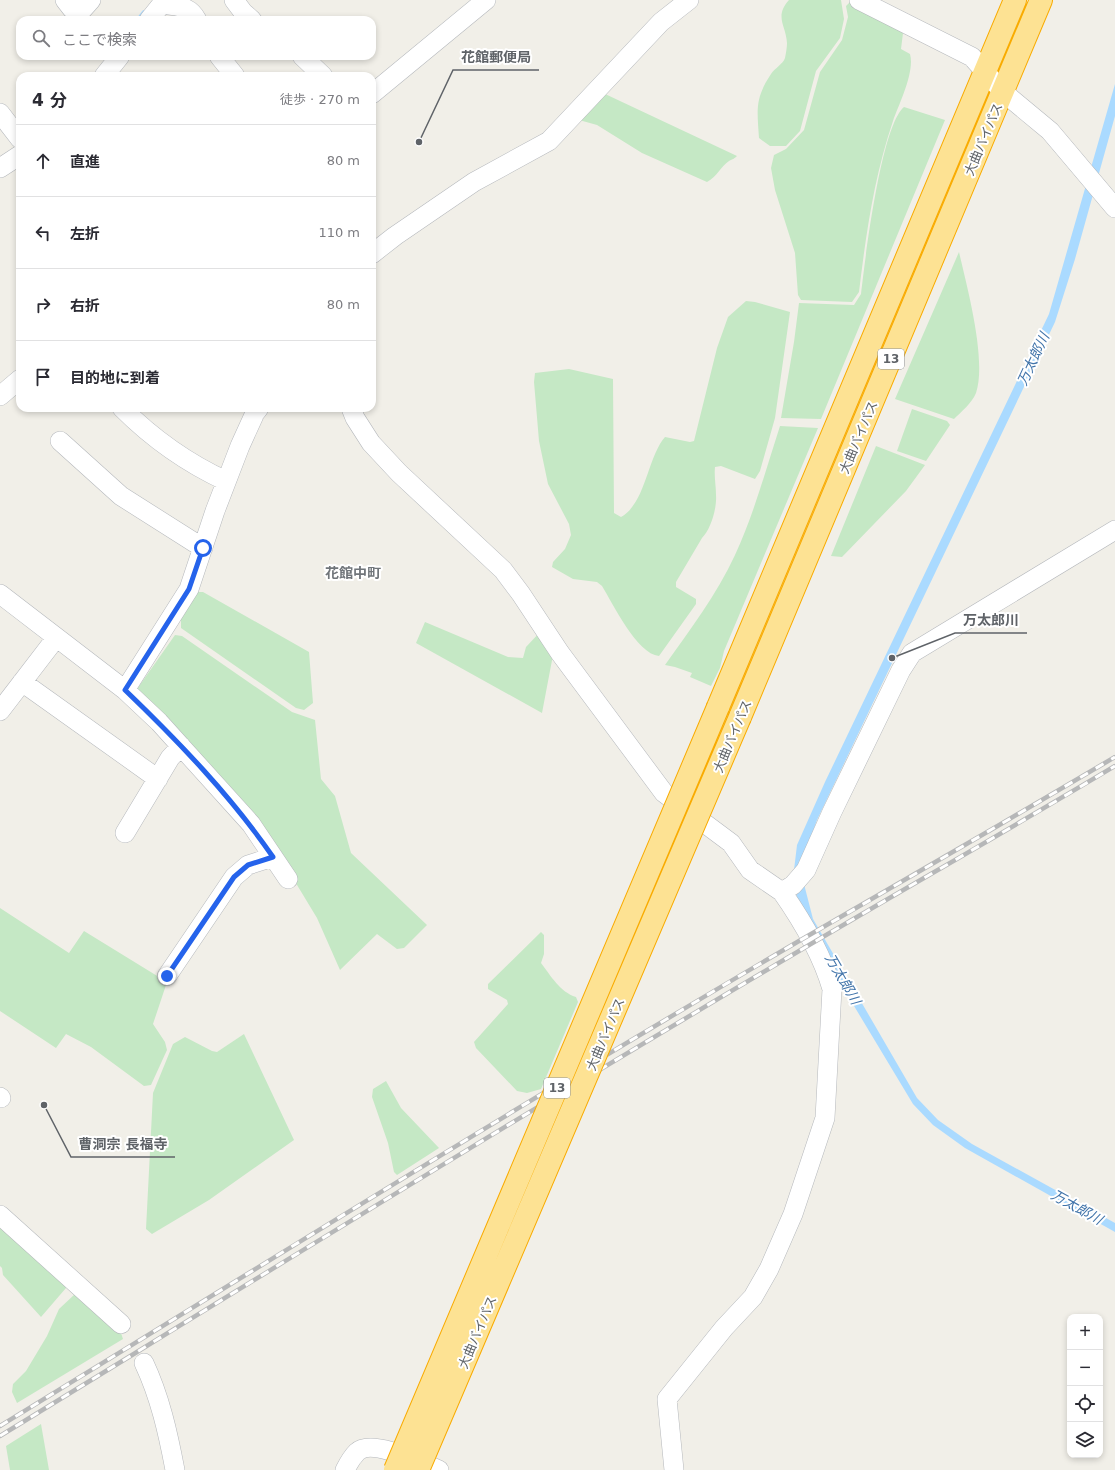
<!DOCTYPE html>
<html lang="ja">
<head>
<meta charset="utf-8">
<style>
  body { margin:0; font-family:"DejaVu Sans","Noto Sans JP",sans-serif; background:#f7f7f7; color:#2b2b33 }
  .controls { position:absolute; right:12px; bottom:12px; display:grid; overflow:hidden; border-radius:8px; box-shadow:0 2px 6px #0003 }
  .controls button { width:36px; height:36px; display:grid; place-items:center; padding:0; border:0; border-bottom:1px solid #e1e1e2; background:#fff; color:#2b2b33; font:20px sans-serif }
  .stop { position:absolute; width:12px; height:12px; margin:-9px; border:3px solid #2563eb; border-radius:50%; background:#fff }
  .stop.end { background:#2563eb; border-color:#fff; box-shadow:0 1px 4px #0008 }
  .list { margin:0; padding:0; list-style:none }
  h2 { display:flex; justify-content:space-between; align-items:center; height:52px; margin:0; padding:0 16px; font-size:17px }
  h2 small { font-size:13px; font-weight:400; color:#7c7c81 }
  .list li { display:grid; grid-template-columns:26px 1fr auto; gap:12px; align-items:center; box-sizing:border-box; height:72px; padding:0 16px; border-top:1px solid #e1e1e2 }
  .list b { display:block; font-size:15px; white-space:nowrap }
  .list em { font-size:13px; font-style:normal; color:#7c7c81 }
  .icon { flex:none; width:22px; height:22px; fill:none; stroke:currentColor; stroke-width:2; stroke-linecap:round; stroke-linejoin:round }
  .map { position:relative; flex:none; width:1115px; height:1470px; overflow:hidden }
  .search { position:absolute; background:#fff; box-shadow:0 2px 6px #0003; left:16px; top:16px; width:360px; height:44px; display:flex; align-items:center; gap:10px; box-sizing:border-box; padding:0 14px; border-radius:12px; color:#7c7c81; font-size:15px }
  .panel { position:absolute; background:#fff; box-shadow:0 2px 6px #0003; left:16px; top:72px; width:360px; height:340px; border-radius:12px }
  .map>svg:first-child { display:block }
  .green { fill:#c5e8c5 }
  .water { fill:#aadaff }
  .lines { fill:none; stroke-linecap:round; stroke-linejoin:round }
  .stream { stroke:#aadaff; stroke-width:4 }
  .minor-casing { stroke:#b5b8bc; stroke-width:20 }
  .highway-casing { stroke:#f9ab00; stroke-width:24 }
  .minor { stroke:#fff; stroke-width:19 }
  .highway { stroke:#fde293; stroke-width:22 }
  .rail-casing { stroke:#b6b7b8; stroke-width:4.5 }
  .rail { stroke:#fff; stroke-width:3; stroke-dasharray:9; stroke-linecap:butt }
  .highway-bridge-casing { stroke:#f9ab00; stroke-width:24; stroke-linecap:butt }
  .highway-bridge { stroke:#fde293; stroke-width:22 }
  .route { stroke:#2563eb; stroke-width:5 }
  .labels { text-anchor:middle; stroke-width:4; stroke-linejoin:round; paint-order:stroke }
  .shield { fill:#fff; stroke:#8f9295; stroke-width:1 }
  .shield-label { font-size:12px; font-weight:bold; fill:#5f6368 }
  .street-label { font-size:13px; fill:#5f6368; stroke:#fff }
  .water-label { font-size:14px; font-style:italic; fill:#4174aa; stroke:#fff }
  .neighbourhood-label { font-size:14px; font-weight:bold; fill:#70757a; stroke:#fff }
  .leader { fill:none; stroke:#5f6368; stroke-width:1.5 }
  .callout-dot { fill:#5f6368; stroke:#fff; stroke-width:1.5 }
  .callout-label { font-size:14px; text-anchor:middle; font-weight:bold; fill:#5f6368; stroke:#fff; stroke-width:4; stroke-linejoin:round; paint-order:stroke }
</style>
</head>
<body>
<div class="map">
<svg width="1115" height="1470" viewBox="0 0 1115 1470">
  <rect width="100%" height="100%" fill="#f1efe8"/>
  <path class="green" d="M 789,0 L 841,0 L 844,19 L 840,38 L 816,71 L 800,131 L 786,146 L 770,146 L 759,138 C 757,109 755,98 771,74 C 775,68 783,64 785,58 C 786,53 787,47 787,43 C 786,25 774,17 789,0 Z
    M 851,1 L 895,25 L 903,33 L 901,49 L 910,54 C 915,72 899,104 893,121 C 874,177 866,234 859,292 L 852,302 L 801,300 L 798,295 L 795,253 L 775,190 L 771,168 L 774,155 L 786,149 L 804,130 L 820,72 L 842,40 L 848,17 L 846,6 Z
    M 603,93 L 737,156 C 734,159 733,159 729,161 C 721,166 717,177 707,182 L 642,153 L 597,125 L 579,120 Z
    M 904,107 L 945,120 L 821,419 L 781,418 L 794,342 L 799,303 L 854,305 L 861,294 C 865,260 881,126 904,107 Z
    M 959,252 C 967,287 987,360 976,393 C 972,403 961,412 954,419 L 895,399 Z
    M 746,301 L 755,302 L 790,312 L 775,418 L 760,471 L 755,479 L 721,466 L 715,467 C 714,477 716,485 716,495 C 717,508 711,529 702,538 L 676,582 L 676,587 L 696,599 L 696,604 L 659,656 C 637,654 613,604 602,586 L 597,582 L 573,579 L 552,567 L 553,562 L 565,549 L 571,535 L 569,524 L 548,484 L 539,441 L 534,382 L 535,373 L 569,369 L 613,379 L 614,513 L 621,517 C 646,503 647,458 665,437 L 690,442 L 694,441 L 717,348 L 728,317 Z
    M 912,409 L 947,421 L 950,425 L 926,461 L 897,451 Z
    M 780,426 L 818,428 L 724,651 L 720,668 L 711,686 L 690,677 L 692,673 L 675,667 L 665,665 C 690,630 717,594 735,555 C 754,514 766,469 780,426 Z
    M 876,446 L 925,465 L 906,491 L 842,557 L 831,556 Z
    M 197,592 L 203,592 L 309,652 L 313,703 L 304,710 L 296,708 L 181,628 L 181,619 Z
    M 425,622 L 508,657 L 523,658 L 526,647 L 541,631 L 553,655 L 542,713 L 416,643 Z
    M 175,635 L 182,636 L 292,712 L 315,720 L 321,779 L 335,796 L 351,853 L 427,925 L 404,948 L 397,949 L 377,934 L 340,970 L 317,918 L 294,880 L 137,689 Z
    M 0,908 L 69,953 L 84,931 L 167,982 L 153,1024 L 165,1042 L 167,1050 L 151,1085 L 144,1086 L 91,1047 L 66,1034 L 56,1048 L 0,1011 Z
    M 541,932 L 544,935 L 544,954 L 541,963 C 551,976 560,992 576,997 L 578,1002 L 541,1089 L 527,1093 L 517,1091 L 476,1048 L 474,1042 L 508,1004 L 507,1000 L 488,989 L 488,984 Z
    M 244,1034 L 294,1140 L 209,1200 L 152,1234 L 146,1229 L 153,1093 L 173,1044 L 185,1037 L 212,1051 L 217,1052 Z
    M 386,1081 L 401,1108 L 439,1148 L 397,1175 L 394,1172 L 388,1143 L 372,1097 L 373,1089 Z
    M 0,1222 L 65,1283 L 66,1288 L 41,1317 L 3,1275 L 2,1268 L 0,1266 Z
    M 75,1294 L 121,1333 L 123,1339 L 17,1403 L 12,1392 L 13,1384 L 26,1371 L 47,1336 L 59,1309 Z
    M 41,1424 L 49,1470 L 10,1470 L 6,1446 Z"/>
  <path class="water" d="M 1115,84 L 1115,116 L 1075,259 L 1055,322 L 817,820 L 804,857 L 805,888 L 813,919 L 917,1098 L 938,1120 L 972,1144 L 1115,1223 L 1115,1232 L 965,1148 L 933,1125 L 913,1104 L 833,971 L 797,899 L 794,870 L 797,845 L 825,782 L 1049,314 Z"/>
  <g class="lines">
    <path class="stream" d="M 138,20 L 144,12"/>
    <defs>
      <path id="minor" d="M 65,0 L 72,9 L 83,9 L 91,0
        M 234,0 L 243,12 L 252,20
        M 859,0 L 972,57 L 1003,92 L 1050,131 L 1115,208
        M 162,4 C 178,7 189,5 197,20
        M 149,20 L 165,0
        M 219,56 L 235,76
        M 302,56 L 323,76
        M 104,76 L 120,56
        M 372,94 L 486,0
        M 0,113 L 20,139
        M 0,168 L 20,155
        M 372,254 L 395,236 L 474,182 L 549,141 L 661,22 L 689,0
        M 0,396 L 20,379
        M 122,408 C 153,439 187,463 226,481
        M 351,408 L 355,418 L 371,443 L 399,473 L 503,570 L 521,594 L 560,653 L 664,793 L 731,843 L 750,870 L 782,892 L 793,885 L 806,870 L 832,812 L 901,670 L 912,653 L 1115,530
        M 60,441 L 121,496 L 203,548
        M 0,594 L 125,690 L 159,722 L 251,824 L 288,879
        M 22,682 L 158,779
        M 125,690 L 189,589 L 215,511 L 240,446 L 255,413 L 259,408
        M 0,711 L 56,638
        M 125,833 L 170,758 L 181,746
        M 167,976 L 234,877 L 248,865 L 273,857
        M 0,1097 L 1,1098
        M 0,1215 L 121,1324
        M 144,1363 C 160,1397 168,1433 175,1470
        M 345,1470 C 348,1464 352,1457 357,1452 C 371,1438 422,1463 439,1470
        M 674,1470 L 667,1399 L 724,1328 L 753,1297 L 769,1269 L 793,1214 L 825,1118 L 832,989 C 822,954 803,922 782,892"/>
      <path id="highway" d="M 718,707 L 1015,0
        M 740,717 L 1041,0"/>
    </defs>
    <use href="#minor" class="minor-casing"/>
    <use href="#highway" class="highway-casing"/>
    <use href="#minor" class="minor"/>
    <use href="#highway" class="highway"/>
    <defs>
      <path id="rail" d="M 0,1426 C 266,1263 530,1098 799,941 C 905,880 1010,819 1115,757
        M 0,1436 C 266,1273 531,1109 799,951 C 904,889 1010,829 1115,766"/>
    </defs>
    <use href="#rail" class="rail-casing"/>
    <use href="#rail" class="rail"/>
    <defs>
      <path id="highway-bridge" d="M 395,1470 L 718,707
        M 418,1470 L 740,717"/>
    </defs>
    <use href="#highway-bridge" class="highway-bridge-casing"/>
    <use href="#highway-bridge" class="highway-bridge"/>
  </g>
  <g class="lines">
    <path class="route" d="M 167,976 L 234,877 L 248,865 L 273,857 C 231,796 178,741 125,690 L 189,589 L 203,548"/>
  </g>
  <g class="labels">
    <g class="shield">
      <rect x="878" y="349" width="26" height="20" rx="3"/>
      <rect x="544" y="1078" width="26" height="20" rx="3"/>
    </g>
    <g class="shield-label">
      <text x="891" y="363">13</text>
      <text x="557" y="1092">13</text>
    </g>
    <g class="street-label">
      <text transform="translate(983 139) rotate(-67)" y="5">大曲バイパス</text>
      <text transform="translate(858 437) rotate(-67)" y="5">大曲バイパス</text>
      <text transform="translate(732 736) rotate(-67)" y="5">大曲バイパス</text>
      <text transform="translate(605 1034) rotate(-67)" y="5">大曲バイパス</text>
      <text transform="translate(477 1332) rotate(-67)" y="5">大曲バイパス</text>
    </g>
    <g class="water-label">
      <text transform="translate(1033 359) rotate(-65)" y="5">万太郎川</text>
      <text transform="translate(843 979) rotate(60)" y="5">万太郎川</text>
      <text transform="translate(1077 1207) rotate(29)" y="5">万太郎川</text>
    </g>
    <g class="neighbourhood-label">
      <text x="353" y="578">花館中町</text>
    </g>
  </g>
  <path class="leader" d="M419 142L453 70H539M892 658L955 633H1027M44 1105L71 1157H175"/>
  <g class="callout-dot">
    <circle cx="419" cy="142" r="4"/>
    <circle cx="892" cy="658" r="4"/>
    <circle cx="44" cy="1105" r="4"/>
  </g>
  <g class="callout-label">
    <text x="496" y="62">花館郵便局</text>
    <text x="991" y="625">万太郎川</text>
    <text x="123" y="1149">曹洞宗 長福寺</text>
  </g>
</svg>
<div class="controls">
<button>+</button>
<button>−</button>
<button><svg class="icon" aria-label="locate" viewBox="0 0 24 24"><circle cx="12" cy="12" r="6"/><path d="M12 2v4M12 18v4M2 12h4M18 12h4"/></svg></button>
<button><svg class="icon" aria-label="layers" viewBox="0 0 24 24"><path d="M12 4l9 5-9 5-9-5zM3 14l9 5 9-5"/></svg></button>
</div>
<div class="stop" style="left:203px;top:548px"></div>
<div class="stop end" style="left:167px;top:976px"></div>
<div class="search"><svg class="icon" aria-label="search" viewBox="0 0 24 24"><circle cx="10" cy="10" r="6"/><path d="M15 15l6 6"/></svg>ここで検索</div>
<section class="panel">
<h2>4 分<small>徒歩 · 270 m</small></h2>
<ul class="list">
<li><svg class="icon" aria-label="ahead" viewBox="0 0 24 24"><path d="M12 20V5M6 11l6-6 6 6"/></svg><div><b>直進</b></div><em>80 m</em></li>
<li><svg class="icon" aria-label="left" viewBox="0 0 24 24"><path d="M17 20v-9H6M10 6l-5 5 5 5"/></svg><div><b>左折</b></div><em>110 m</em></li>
<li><svg class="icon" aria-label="right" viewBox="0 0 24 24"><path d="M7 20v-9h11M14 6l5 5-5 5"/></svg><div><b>右折</b></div><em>80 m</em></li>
<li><svg class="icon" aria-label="arrive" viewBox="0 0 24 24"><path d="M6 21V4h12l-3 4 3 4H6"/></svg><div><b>目的地に到着</b></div></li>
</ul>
</section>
</div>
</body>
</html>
